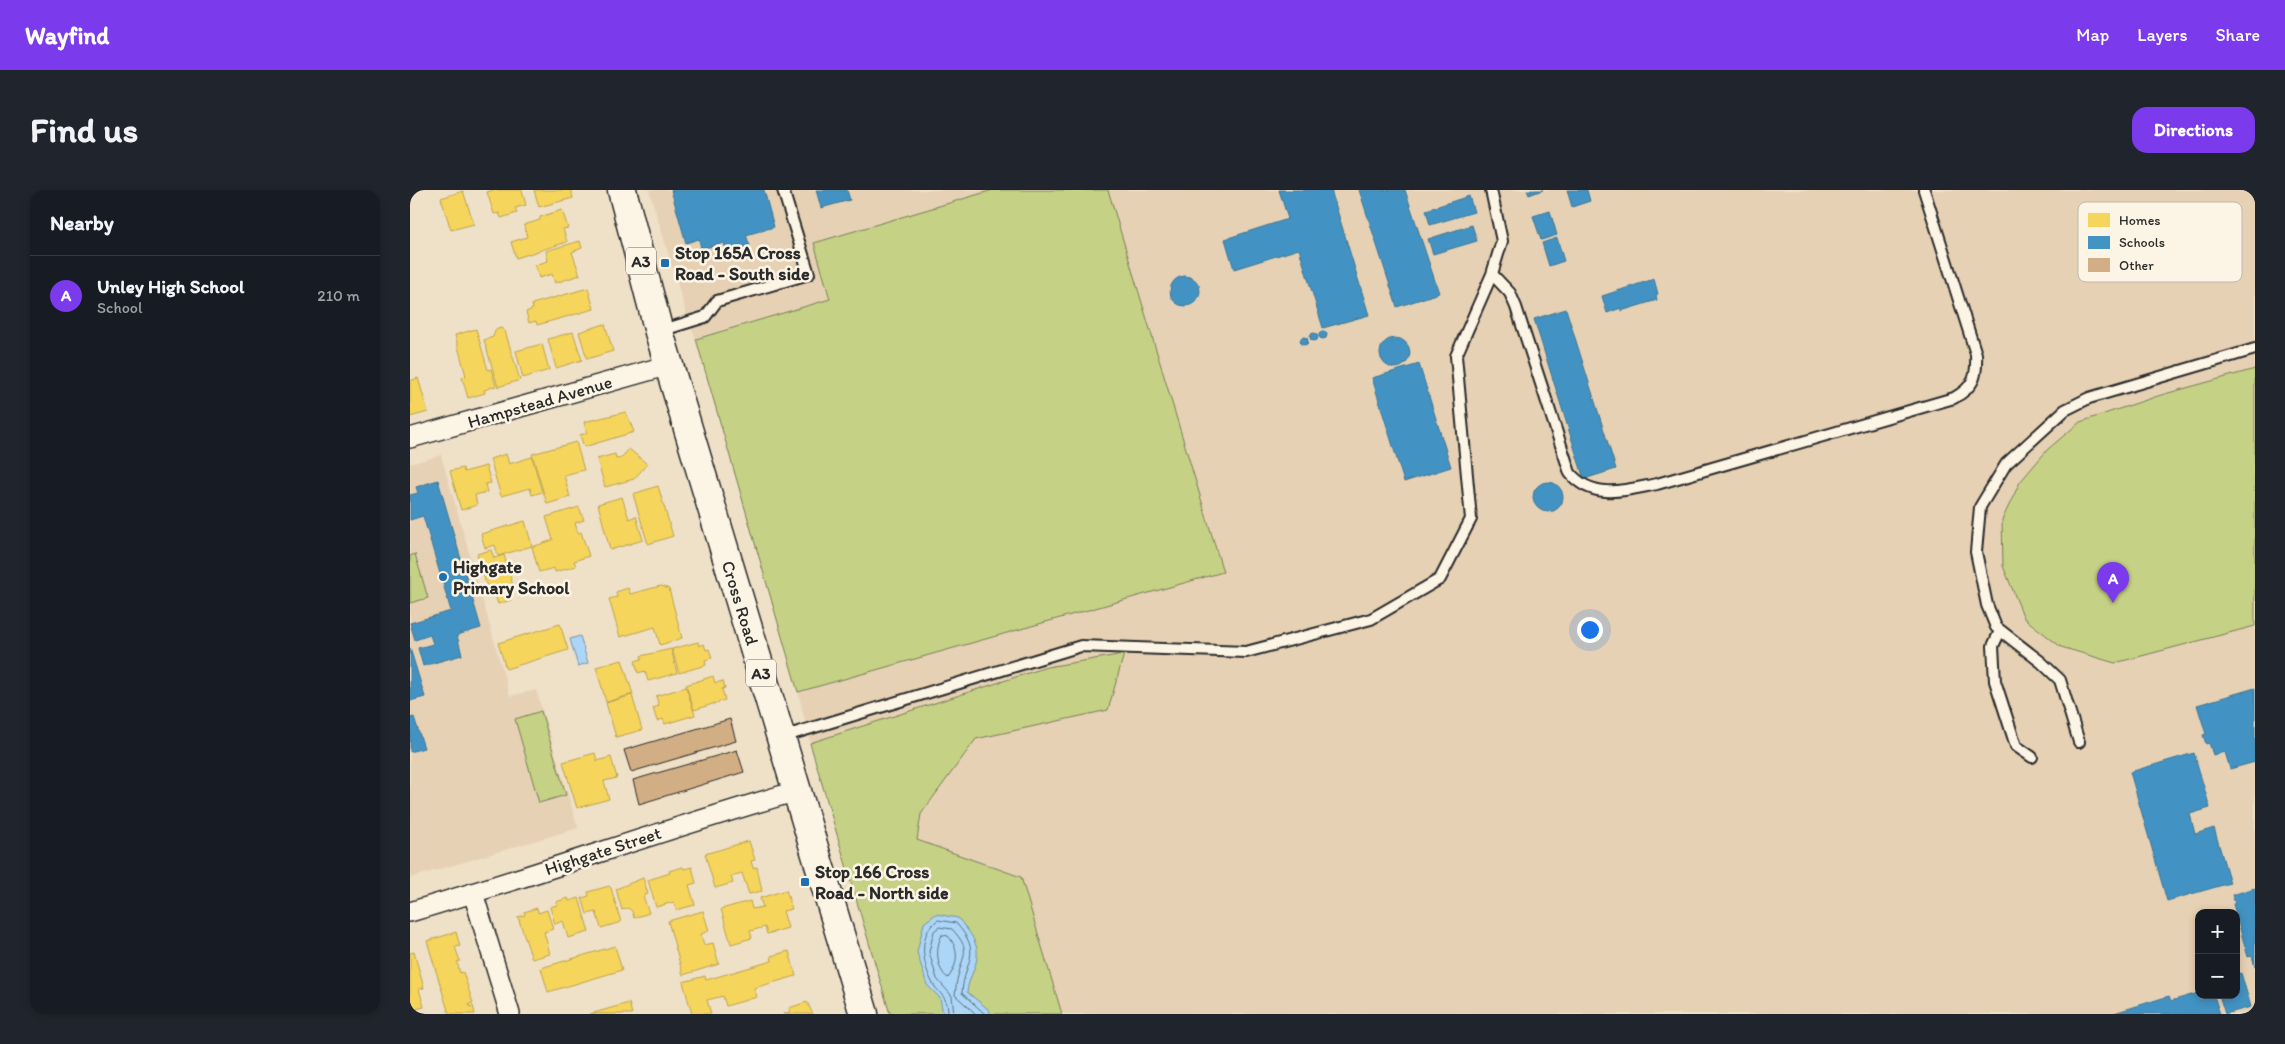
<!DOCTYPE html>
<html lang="en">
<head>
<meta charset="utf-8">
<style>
  body { margin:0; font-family:Itim,sans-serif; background:#20242c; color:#f1f3f6 }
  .controls { position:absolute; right:15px; bottom:15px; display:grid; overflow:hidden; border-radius:10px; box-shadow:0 2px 8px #0003 }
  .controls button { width:45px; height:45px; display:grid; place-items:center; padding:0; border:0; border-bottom:1px solid #363941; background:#171b24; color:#f1f3f6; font:25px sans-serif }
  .you { position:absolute; left:1179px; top:439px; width:18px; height:18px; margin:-12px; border:4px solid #fff; border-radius:50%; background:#1a73e8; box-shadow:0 0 0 8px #1a73e833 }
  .badge { display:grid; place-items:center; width:32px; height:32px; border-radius:50%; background:#7c3aed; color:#fff; font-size:16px; font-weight:700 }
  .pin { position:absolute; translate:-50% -41px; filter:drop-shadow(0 1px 2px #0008) }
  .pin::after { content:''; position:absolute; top:26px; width:18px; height:15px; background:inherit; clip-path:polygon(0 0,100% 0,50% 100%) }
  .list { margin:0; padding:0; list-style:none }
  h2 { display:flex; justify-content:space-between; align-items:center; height:65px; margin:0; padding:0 20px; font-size:21px }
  h2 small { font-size:16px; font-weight:400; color:#9ea1a6 }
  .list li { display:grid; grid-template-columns:32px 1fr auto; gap:15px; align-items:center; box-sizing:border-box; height:80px; padding:0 20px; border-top:1px solid #363941 }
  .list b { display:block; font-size:19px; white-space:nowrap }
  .list p { margin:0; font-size:16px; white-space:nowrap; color:#9ea1a6 }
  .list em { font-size:16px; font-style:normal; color:#9ea1a6 }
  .map { position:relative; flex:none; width:1845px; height:824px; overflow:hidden; border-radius:15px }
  header { display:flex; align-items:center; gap:30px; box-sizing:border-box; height:70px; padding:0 25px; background:#7c3aed; color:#fff }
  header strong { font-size:24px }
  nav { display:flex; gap:28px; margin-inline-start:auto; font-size:18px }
  .intro { display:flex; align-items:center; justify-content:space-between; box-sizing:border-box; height:120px; padding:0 30px }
  h1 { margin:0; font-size:35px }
  .button { padding:12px 22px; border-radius:15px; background:#7c3aed; color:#fff; font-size:18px; font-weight:700 }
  main { display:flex; gap:30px; padding:0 30px }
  aside { flex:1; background:#171b24; border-radius:15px; box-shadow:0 2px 8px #0003 }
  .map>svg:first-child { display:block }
  .built { fill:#e6d1b4; fill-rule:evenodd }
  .green { fill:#c5d184; stroke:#787e58 }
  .water { fill:#acd6f7; stroke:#7892a5 }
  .homes { fill:#f6d55c; stroke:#b9a24d }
  .schools { fill:#4393c3; stroke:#3c7495 }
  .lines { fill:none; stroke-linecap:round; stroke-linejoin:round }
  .shore { stroke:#5f6f7d; stroke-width:1 }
  .building { fill:#d2ae84; stroke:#2b2b2b }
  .service-casing { stroke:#2b2b2b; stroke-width:14 }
  .minor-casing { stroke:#2b2b2b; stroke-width:22 }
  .trunk-casing { stroke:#2b2b2b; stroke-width:31 }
  .service { stroke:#fcf5e5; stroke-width:10 }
  .minor { stroke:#fcf5e5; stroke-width:19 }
  .trunk { stroke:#fcf5e5; stroke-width:28 }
  .poi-dot { fill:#1f6fb2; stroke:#fcf5e5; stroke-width:2 }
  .labels { text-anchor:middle; stroke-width:5; stroke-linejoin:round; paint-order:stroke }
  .shield { fill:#fcf5e5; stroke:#6a6863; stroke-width:1 }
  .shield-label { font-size:16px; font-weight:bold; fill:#2b2b2b }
  .poi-label { font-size:18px; font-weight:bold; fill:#2b2b2b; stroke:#fcf5e5; text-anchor:start }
  .street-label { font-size:18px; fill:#2b2b2b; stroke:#fcf5e5 }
  .key { fill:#fcf5e5; stroke:#bdb8ad; stroke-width:1 }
  .key-label { font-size:14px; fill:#2b2b2b }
</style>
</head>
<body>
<header>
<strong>Wayfind</strong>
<nav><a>Map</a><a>Layers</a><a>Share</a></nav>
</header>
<div class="intro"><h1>Find us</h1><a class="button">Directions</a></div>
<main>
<aside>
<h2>Nearby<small></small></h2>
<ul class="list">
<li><span class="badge">A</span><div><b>Unley High School</b><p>School</p></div><em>210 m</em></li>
</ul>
</aside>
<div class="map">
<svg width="1845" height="824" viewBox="0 0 1845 824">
  <rect width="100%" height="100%" fill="#efe0c8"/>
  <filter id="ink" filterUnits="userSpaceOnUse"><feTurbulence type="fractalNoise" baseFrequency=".02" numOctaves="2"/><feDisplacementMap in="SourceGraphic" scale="10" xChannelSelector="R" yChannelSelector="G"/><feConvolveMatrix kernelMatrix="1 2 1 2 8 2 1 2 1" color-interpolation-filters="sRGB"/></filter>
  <g filter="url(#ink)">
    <path class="built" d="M 239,0 L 1845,0 L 1845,824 L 480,824 L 400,552 L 388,502 L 286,149 L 279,132 ZM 1789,723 L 1826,723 L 1826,805 L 1789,805 Z
      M 31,265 L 100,506 L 126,500 L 168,638 L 0,688 L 0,274 Z"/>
    <path class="green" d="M 583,0 L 698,0 L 813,382 L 388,502 L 286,149 L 420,109 L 404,53 Z
      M 1845,179 L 1845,436 L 1705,473 L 1651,457 L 1614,428 L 1593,376 L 1592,330 L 1610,292 L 1638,259 L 1670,232 L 1751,205 Z
      M 5,364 L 18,408 L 0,413 L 0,366 Z
      M 714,464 L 698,520 L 566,549 L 511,624 L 507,650 L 611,687 L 652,824 L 480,824 L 400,553 L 637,477 Z
      M 131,521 L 156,605 L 129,613 L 105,529 Z"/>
    <path class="water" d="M 170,446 L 178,473 L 168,476 L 160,449 Z
      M 526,724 L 548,728 C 557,739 569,752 567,767 C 566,778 558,790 557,802 L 578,819 L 581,824 L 533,824 L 530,808 L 517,795 L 507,762 L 514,733 Z"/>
    <path class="homes" d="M 83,0 L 112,0 L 116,15 L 105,18 L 107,23 L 91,28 L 89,23 L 84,24 L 77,2 Z
      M 124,0 L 161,0 L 163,8 L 129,17 Z
      M 53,1 L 64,34 L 41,40 L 31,8 Z
      M 152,20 L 158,38 L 153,39 L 157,52 L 106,68 L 101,52 L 117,47 L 114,35 L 130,30 L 130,27 Z
      M 170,51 L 172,58 L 162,62 L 170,85 L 145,93 L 142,84 L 129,88 L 125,75 L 138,71 L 136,61 Z
      M 178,98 L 184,119 L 127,135 L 126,131 L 119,133 L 116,122 L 123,119 L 122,114 Z
      M 195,134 L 203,161 L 177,169 L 169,142 Z
      M 91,138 L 95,141 L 110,190 L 88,197 L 74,150 L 83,147 L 85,140 Z
      M 66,139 L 78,180 L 81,179 L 86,196 L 74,200 L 75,203 L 58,208 L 52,187 L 56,186 L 45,145 Z
      M 163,142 L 172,170 L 146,178 L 138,149 Z
      M 132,154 L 139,180 L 113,188 L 106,161 Z
      M 8,188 L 18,222 L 0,227 L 0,191 Z
      M 216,222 L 224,242 L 174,257 L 170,245 L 177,243 L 174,232 Z
      M 166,252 L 174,280 L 154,285 L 160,307 L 137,314 L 122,264 Z
      M 219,259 L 237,274 L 224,289 L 195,297 L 187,269 L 205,264 L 206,269 L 211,268 Z
      M 96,264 L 99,274 L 122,267 L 132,302 L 122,305 L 120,298 L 91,306 L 80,269 Z
      M 76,276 L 81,293 L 75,294 L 77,302 L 65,305 L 67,315 L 51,320 L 40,281 L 53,278 L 54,282 Z
      M 248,296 L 263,346 L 238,354 L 223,304 Z
      M 212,307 L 219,329 L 226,326 L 233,350 L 200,360 L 188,314 Z
      M 169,317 L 174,330 L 165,333 L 168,343 L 171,342 L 179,366 L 164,371 L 166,376 L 145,382 L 144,378 L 129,382 L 122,357 L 143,350 L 136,327 Z
      M 115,331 L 122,356 L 88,366 L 85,355 L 75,358 L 71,344 Z
      M 81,360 L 84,368 L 94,365 L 104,399 L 98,401 L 101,410 L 88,414 L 85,405 L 80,407 L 67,364 Z
      M 251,396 L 259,399 L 272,448 L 250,455 L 245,437 L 210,447 L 199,409 L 207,407 L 206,402 L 218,398 L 220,404 Z
      M 150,434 L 158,460 L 96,479 L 88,453 Z
      M 288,452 L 289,456 L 294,454 L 296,460 L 299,459 L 302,468 L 295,470 L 296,475 L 269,483 L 262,459 Z
      M 261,459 L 267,483 L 238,491 L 235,481 L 228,483 L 225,471 L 232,469 L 231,466 Z
      M 212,470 L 223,504 L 196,512 L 186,477 Z
      M 303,486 L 305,493 L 313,491 L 315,498 L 312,499 L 315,510 L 284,520 L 276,495 Z
      M 276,497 L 285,525 L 255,534 L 253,529 L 247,531 L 243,518 L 249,516 L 246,506 Z
      M 222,505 L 232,540 L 206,547 L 196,513 Z
      M 185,563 L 187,571 L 201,567 L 207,588 L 194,591 L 199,609 L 167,618 L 153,572 Z
      M 339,651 L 345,670 L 341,671 L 343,678 L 347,677 L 352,701 L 339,704 L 332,683 L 321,686 L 323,693 L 305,698 L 295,664 Z
      M 273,677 L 274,679 L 282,677 L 286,693 L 279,695 L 285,715 L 266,720 L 264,712 L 246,717 L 238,690 L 260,683 L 259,681 Z
      M 233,688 L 238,704 L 233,706 L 239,723 L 224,728 L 222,721 L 218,718 L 212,720 L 206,699 Z
      M 199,696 L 201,698 L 211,732 L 191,738 L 186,722 L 177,724 L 172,708 L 179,706 L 178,702 Z
      M 376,700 L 382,719 L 373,721 L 378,738 L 357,744 L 355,737 L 340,741 L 342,748 L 321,754 L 311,719 L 340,711 L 342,719 L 353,717 L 350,708 Z
      M 158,708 L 159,711 L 169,708 L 179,742 L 158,748 L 153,731 L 145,734 L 140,717 L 147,715 L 146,712 Z
      M 127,718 L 128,723 L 137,720 L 143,739 L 134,742 L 140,764 L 122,769 L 108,727 L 115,725 L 114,722 Z
      M 293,721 L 299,741 L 291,744 L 294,755 L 303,753 L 309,774 L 273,785 L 258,731 Z
      M 46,742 L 50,756 L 45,757 L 50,771 L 47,772 L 50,783 L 53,782 L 63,813 L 59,814 L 60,817 L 63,816 L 65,824 L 39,824 L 17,751 Z
      M 205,756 L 212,780 L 138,802 L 131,778 Z
      M 379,761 L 386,786 L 344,798 L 347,807 L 316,816 L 313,806 L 297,810 L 301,824 L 282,824 L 273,792 L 295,786 L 296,790 L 362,771 L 361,766 Z
      M 4,762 L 14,798 L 9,799 L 14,817 L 6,819 L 7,822 L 0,824 L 0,763 Z
      M 397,812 L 403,824 L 373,824 L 380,822 L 379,818 Z
      M 219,813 L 222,824 L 180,824 Z"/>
    <path class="schools" d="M 261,0 L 354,0 L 364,37 L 336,45 L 340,56 L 317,62 L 314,53 L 291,59 L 289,49 L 276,53 Z
      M 406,0 L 437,0 L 440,10 L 411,18 Z
      M 869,0 L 921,0 L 959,125 L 913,138 L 889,59 L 824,79 L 815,49 L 878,29 Z
      M 949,0 L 995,0 L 1029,103 L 987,117 Z
      M 1117,0 L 1133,0 L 1119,5 Z
      M 1157,0 L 1177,0 L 1180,11 L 1162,17 Z
      M 1059,6 L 1064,22 L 1020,35 L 1016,20 Z
      M 1140,21 L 1147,45 L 1131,50 L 1123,26 Z
      M 1062,35 L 1067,51 L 1023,64 L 1018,49 Z
      M 1147,48 L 1154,71 L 1139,76 L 1132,53 Z
      M760 101a15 15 0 1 1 30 0a15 15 0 1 1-30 0Z
      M 1244,89 L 1248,104 L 1246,105 L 1247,110 L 1211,121 L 1211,118 L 1197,123 L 1192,106 Z
      M 1156,119 L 1206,279 L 1174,289 L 1124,129 Z
      M909 145a4 4 0 1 1 8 0a4 4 0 1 1-8 0Z
      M900 147a4 4 0 1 1 8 0a4 4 0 1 1-8 0Z
      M890 151a4 4 0 1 1 8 0a4 4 0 1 1-8 0Z
      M970 163a15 15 0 1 1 30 0a15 15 0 1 1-30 0Z
      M 1009,174 L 1041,277 L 994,292 L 962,188 Z
      M 28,290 L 71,438 L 47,445 L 52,465 L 13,476 L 8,458 L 23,454 L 20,445 L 5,450 L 0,433 L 41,421 L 13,326 L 0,330 L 0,305 L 8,303 L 6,297 Z
      M1123 307a15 15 0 1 1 30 0a15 15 0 1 1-30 0Z
      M 0,458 L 15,507 L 0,511 Z
      M 1845,498 L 1845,572 L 1820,579 L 1815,562 L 1803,565 L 1799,553 L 1796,554 L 1793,545 L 1796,544 L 1787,515 Z
      M 4,527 L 14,558 L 0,562 L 0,528 Z
      M 1784,563 L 1800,618 L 1780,624 L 1785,644 L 1804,638 L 1820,693 L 1757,711 L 1720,582 Z
      M 1845,698 L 1845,777 L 1842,766 L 1838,767 L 1823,714 L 1825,713 L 1822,705 Z
      M 1831,783 L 1841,817 L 1815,824 L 1809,805 L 1826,805 L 1826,784 Z
      M 1788,803 L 1790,810 L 1804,806 L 1810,824 L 1701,824 L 1759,806 L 1761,811 Z"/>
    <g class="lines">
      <path class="shore" d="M 532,745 L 538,746 C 550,759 548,775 538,788 C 526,780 525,756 532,745 Z
        M 538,824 C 539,805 527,804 521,790 C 512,771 508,743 528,730 L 546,733 C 574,765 554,769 552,803 L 575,824
        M 544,824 L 542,806 L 527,789 L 519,762 L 524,741 L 529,737 L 542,739 C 561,760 554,762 548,786 C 546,792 546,799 545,805 L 566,824"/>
    </g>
    <path class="building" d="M 320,529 L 326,551 L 221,582 L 214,560 Z
      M 327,560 L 334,582 L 229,614 L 223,590 Z"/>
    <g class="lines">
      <defs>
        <path id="service" d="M 1082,84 L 1100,103 L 1106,117 L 1160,283 C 1183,311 1216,300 1247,294 L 1544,208 C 1565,196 1567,186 1566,164 L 1514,0
          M 250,141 L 295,127 L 307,111 L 399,84 L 373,0
          M 1590,441 L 1583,456 L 1585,491 L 1606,556 L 1622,567
          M 372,547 L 671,456 L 836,462 L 961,429 L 1030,389 L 1061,329 L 1046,166 L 1082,84 L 1092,51 L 1081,0
          M 1669,552 L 1650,490 L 1631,472 L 1586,437 L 1577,415 L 1566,362 L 1570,317 L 1596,274 L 1655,220 L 1679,208 L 1845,159"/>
        <path id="minor" d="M 0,248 L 259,175
          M 63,703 L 100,824
          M 0,722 C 130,684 257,638 387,601"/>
        <path id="trunk" d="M 212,0 L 249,142 L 454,824"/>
      </defs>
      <use href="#service" class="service-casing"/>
      <use href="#minor" class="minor-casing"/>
      <use href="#trunk" class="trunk-casing"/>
      <use href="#service" class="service"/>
      <use href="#minor" class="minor"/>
      <use href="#trunk" class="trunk"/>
    </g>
  </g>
  <g class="poi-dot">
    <rect x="250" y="68" width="10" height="10" rx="2.5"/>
    <circle cx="33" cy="387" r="5"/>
    <rect x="390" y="687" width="10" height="10" rx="2.5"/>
  </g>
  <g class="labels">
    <g class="shield">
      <rect x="216" y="57.5" width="30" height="27" rx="4"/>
      <rect x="336" y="469.5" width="30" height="27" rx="4"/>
    </g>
    <g class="shield-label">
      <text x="231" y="77">A3</text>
      <text x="351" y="489">A3</text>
    </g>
    <g class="poi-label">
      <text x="265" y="69">Stop 165A Cross<tspan x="265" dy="21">Road - South side</tspan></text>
      <text x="43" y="383">Highgate<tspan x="43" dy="21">Primary School</tspan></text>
      <text x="405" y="688">Stop 166 Cross<tspan x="405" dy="21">Road - North side</tspan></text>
    </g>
    <g class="street-label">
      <text transform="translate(130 212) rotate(-16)" y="6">Hampstead Avenue</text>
      <text transform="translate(330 413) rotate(73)" y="6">Cross Road</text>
      <text transform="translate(193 661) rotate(-18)" y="6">Highgate Street</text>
    </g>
  </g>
  <rect x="1668" y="12" width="164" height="80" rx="8" class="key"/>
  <rect x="1678" y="23" width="22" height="14" fill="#f6d55c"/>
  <rect x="1678" y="46" width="22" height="13" fill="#4393c3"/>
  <rect x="1678" y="68" width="22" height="14" fill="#d2ae84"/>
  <g class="key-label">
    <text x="1709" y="35">Homes</text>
    <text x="1709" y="57">Schools</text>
    <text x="1709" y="80">Other</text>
  </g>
</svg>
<div class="controls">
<button>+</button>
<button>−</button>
</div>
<div class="you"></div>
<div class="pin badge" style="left:1703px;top:413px">A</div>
</div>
</main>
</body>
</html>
